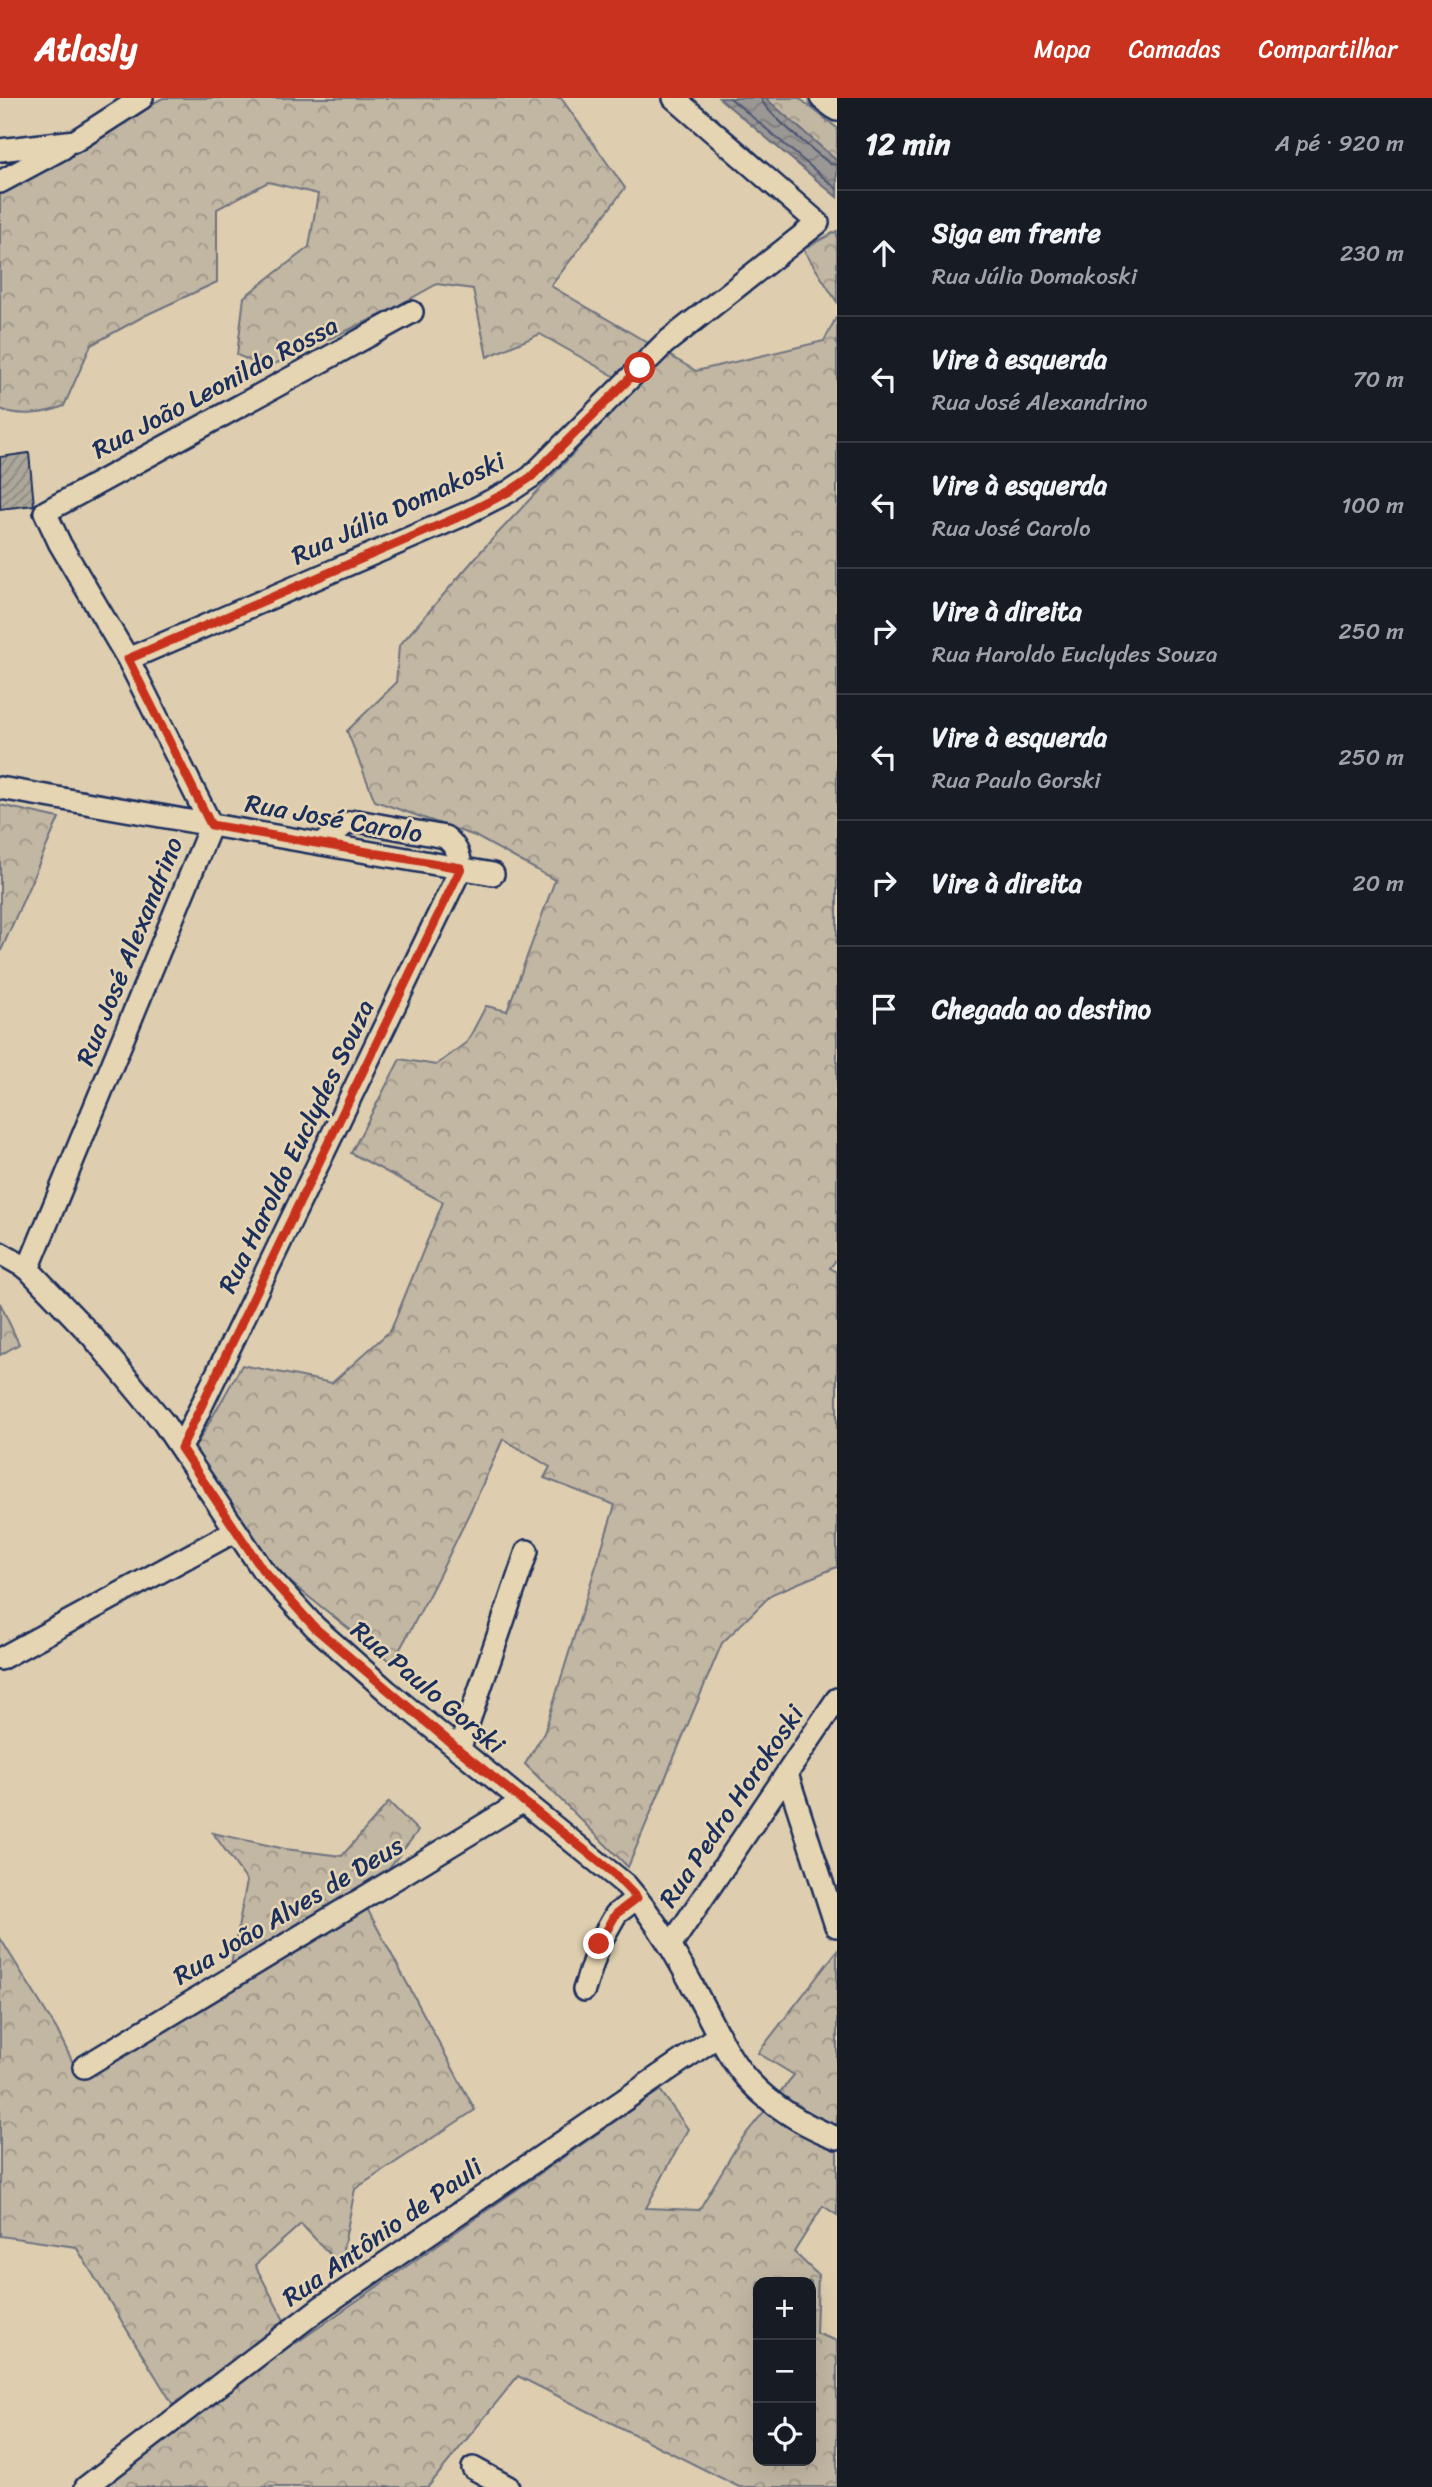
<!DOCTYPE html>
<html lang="pt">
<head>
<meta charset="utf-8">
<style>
  body { margin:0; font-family:Sriracha,sans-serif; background:#242831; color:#f1f3f6 }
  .controls { position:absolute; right:21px; bottom:21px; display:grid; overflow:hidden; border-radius:14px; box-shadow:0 7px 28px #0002 }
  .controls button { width:63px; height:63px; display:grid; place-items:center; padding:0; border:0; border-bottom:2px solid #363941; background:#171b24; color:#f1f3f6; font:35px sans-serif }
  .stop { position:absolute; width:21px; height:21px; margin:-16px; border:5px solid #c8321e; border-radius:50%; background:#fff }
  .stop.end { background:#c8321e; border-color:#fff; box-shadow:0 2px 7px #0008 }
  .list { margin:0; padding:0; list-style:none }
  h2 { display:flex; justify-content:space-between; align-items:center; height:91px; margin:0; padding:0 28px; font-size:30px }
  h2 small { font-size:23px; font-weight:400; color:#9ea1a6 }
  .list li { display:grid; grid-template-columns:46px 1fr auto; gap:21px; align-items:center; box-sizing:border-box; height:126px; padding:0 28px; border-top:2px solid #363941 }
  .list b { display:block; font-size:26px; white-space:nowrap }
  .list p { margin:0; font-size:23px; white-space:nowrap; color:#9ea1a6 }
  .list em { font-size:23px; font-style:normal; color:#9ea1a6 }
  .icon { flex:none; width:38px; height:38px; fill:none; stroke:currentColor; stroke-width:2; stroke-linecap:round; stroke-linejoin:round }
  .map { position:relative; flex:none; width:837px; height:2389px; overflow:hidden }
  header { display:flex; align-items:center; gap:42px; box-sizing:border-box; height:98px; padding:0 35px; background:#c8321e; color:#fff }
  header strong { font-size:33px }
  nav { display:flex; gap:38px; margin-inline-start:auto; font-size:24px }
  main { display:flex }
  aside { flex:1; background:#171b24 }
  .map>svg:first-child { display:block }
  .forest { fill:url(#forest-crowns); stroke:#6e7380; stroke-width:2; fill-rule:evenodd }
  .water { fill:url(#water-waves); stroke:#686d7e; stroke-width:2 }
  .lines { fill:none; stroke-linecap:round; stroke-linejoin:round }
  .shore { stroke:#4e5974; stroke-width:2 }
  .building { fill:url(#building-hatch); stroke:#1b2f5e; stroke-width:2 }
  .minor-casing { stroke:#1b2f5e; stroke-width:26 }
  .minor { stroke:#e6d5b2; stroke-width:21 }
  .route { stroke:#c8321e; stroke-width:9 }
  .labels { text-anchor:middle; stroke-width:5; stroke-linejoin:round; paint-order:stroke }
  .street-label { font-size:26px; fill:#1b2f5e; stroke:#e6d5b2 }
</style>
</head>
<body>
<header>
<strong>Atlasly</strong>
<nav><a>Mapa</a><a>Camadas</a><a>Compartilhar</a></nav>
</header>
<main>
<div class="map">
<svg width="837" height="2389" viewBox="0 0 837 2389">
  <defs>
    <pattern id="forest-crowns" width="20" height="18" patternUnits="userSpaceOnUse" patternTransform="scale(1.75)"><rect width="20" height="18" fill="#c2b7a3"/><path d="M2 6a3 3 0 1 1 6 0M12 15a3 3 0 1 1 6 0" fill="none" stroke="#9d9588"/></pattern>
    <pattern id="water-waves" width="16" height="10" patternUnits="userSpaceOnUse" patternTransform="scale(1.75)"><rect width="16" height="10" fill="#9b9794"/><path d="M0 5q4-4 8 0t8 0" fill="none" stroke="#7e7c7c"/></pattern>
    <pattern id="building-hatch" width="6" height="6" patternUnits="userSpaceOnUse" patternTransform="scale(1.75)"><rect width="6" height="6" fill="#ada79a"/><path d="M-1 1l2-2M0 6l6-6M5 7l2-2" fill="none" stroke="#8c8881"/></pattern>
  </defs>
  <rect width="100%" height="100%" fill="#deceaf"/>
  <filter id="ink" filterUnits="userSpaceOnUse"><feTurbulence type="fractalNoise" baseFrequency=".0143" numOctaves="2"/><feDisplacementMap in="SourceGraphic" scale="14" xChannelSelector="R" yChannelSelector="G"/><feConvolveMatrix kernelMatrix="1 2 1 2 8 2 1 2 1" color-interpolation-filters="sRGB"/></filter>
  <g filter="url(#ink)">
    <path class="forest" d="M 163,0 L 561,0 L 625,90 L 551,188 L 696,273 L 824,243 L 837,218 L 837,1161 L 830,1170 L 837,1174 L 837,1469 L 772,1496 L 722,1545 L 628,1769 L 525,1666 L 544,1635 L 615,1407 L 544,1380 L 550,1369 L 503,1341 C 469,1418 434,1492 392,1565 L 270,1468 L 194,1351 L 242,1267 L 332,1285 L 391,1232 L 443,1104 L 351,1055 L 400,961 L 436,967 L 467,944 L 486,908 L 507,913 L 555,782 L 475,738 L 375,703 L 347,633 L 396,585 L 399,548 L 483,451 L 635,290 L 540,236 L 487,259 L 473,191 L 437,186 L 383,216 L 266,270 L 237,257 L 244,199 L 309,149 L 318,96 L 268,84 L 217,111 L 217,184 L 146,217 L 91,247 L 64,308 C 45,316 20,319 0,311 L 0,88 Z
      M 765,0 L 799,0 L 837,30 L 837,63 Z
      M 837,133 L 837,204 L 803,151 Z
      M 0,707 L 59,720 L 0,855 Z
      M 0,1205 L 19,1246 L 0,1257 Z
      M 389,1704 L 418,1733 L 363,1803 L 475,2012 L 355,2091 L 340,2167 L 301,2126 L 255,2167 L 296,2245 L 660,1992 L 688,2031 L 646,2110 L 699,2112 L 740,2043 L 794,1977 L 758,1955 L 837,1853 L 837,2117 L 823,2108 L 794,2154 L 818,2177 L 816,2235 L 837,2243 L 837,2389 L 739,2389 L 518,2278 L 428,2389 L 104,2389 L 185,2326 L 76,2149 L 0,2138 L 0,1840 L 57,1932 L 79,1977 L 226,1893 L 247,1783 L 213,1735 L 285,1751 L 342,1758 ZM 758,2184 L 811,2184 L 811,2363 L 758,2363 Z"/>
    <path class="water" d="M 719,0 L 765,0 L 837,63 L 837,99 Z"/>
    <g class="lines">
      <path class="shore" d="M 730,0 L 837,91
        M 761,0 C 763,13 817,55 830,66 L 837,67"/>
    </g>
    <path class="building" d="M 29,355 L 34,407 L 0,411 L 0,359 Z"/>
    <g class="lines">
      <defs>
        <path id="minor" d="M 821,0 L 837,12
          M 0,52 L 75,43 L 142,0
          M 0,84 L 63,50
          M 128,561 L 463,417 L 510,393 L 531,379 L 664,246 L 818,125 L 674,0
          M 0,690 L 493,776
          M 0,1155 L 28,1171 L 92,1238 L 163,1324 L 262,1471 L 315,1529 L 387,1593 L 626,1787 C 657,1823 679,1861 701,1904 C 715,1930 728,1960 748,1982 C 773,2009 803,2027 837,2040
          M 28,1171 L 211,727 L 128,561 L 60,446 L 45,414 L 412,214
          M 181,1350 L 461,770 C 460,756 456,748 445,739 L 357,723 L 345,726 L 322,746
          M 0,1561 L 235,1433
          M 459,1652 L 527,1453
          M 787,1676 L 836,1828
          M 671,1847 L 837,1601
          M 584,1892 L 599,1846 L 616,1816 L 637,1800
          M 84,1969 L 522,1704
          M 473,2370 L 508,2389
          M 86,2389 L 320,2210 L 719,1937"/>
      </defs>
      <use href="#minor" class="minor-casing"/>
      <use href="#minor" class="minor"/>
    </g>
  </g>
  <g class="lines" filter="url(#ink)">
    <path class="route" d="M 599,1846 L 616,1816 L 637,1800 L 612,1774 L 459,1652 L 315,1530 L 262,1471 L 181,1350 L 461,770 L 211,727 L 128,561 L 463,417 L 510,393 L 531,379 L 640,270"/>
  </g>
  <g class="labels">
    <g class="street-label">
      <text transform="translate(215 289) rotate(-28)" y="9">Rua João Leonildo Rossa</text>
      <text transform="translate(398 410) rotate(-25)" y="9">Rua Júlia Domakoski</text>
      <text transform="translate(334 720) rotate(10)" y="9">Rua José Carolo</text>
      <text transform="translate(129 853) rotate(-68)" y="9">Rua José Alexandrino</text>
      <text transform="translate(296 1048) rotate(-64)" y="9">Rua Haroldo Euclydes Souza</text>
      <text transform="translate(428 1589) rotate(40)" y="9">Rua Paulo Gorski</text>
      <text transform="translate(731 1708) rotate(-56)" y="9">Rua Pedro Horokoski</text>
      <text transform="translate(288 1812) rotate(-31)" y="9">Rua João Alves de Deus</text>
      <text transform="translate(382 2134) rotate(-35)" y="9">Rua Antônio de Pauli</text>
    </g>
  </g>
</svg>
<div class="controls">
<button>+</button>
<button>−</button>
<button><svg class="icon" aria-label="locate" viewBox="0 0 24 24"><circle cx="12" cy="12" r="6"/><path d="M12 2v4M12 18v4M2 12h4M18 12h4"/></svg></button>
</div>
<div class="stop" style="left:640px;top:270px"></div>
<div class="stop end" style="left:599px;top:1846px"></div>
</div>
<aside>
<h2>12 min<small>A pé · 920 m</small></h2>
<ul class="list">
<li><svg class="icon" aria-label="ahead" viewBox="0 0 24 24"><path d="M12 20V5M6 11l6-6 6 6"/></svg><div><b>Siga em frente</b><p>Rua Júlia Domakoski</p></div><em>230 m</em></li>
<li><svg class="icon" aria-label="left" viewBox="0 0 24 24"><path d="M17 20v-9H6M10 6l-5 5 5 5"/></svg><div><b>Vire à esquerda</b><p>Rua José Alexandrino</p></div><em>70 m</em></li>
<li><svg class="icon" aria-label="left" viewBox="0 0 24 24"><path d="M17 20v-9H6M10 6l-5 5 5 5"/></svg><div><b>Vire à esquerda</b><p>Rua José Carolo</p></div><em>100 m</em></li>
<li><svg class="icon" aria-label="right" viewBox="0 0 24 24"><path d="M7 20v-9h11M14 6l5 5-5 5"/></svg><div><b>Vire à direita</b><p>Rua Haroldo Euclydes Souza</p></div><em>250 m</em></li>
<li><svg class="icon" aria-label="left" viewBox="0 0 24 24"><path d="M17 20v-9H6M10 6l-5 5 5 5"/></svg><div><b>Vire à esquerda</b><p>Rua Paulo Gorski</p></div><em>250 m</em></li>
<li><svg class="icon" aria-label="right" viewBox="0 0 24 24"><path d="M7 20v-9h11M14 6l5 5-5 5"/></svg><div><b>Vire à direita</b></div><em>20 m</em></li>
<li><svg class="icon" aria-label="arrive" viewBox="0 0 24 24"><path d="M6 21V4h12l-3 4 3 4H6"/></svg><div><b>Chegada ao destino</b></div></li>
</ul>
</aside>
</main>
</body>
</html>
